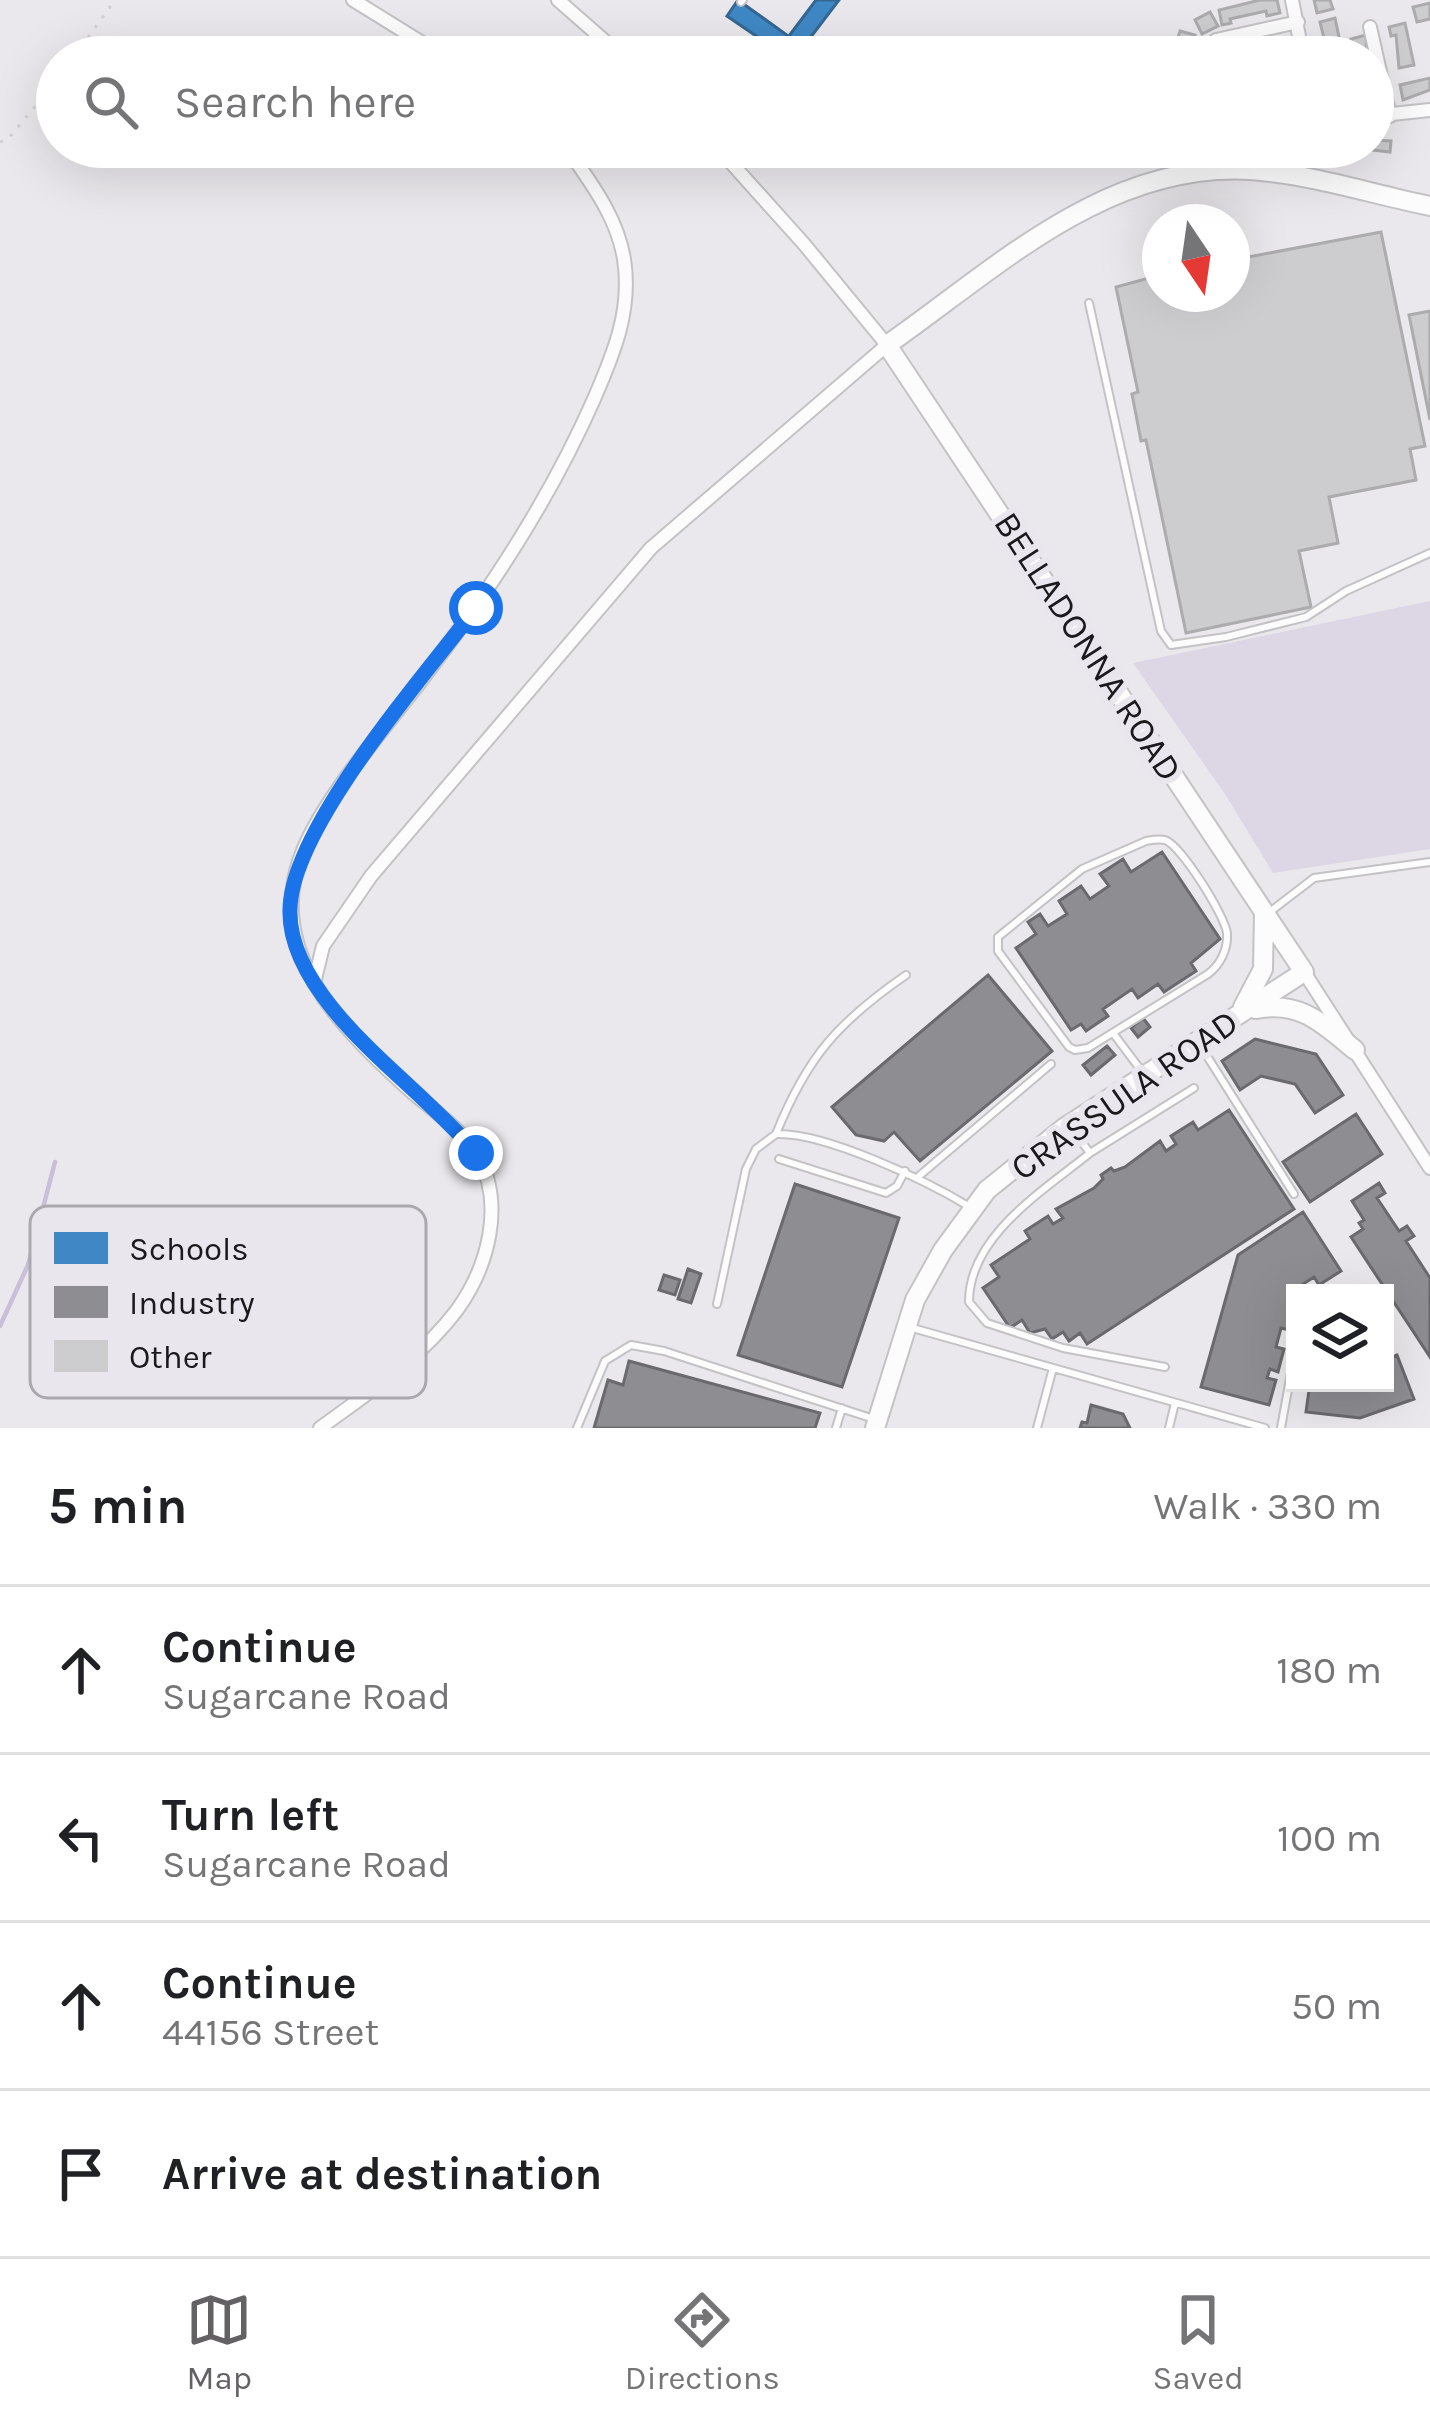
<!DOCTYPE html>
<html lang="en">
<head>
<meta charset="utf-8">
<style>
  body { margin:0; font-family:Karla,sans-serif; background:#f6f6f6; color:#202124 }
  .controls { position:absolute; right:36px; bottom:36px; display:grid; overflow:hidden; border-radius:0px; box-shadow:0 12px 48px #0002 }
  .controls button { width:108px; height:108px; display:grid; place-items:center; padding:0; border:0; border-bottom:3px solid #e0e0e0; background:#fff; color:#202124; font:60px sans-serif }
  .compass { position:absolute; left:1142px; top:204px; width:108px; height:108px; border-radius:50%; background:#fff; box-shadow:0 12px 48px #0002; rotate:167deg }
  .stop { position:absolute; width:36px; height:36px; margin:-27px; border:9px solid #1a73e8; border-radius:50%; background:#fff }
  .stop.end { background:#1a73e8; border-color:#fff; box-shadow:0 3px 12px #0008 }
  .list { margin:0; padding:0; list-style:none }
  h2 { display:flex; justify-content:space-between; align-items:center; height:156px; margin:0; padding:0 48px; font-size:51px }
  h2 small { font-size:39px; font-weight:400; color:#757577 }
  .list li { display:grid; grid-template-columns:78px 1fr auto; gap:36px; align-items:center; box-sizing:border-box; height:168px; padding:0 48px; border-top:3px solid #e0e0e0 }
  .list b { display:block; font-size:45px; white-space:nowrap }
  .list p { margin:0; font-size:39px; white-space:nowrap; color:#757577 }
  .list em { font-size:39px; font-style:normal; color:#757577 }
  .icon { flex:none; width:66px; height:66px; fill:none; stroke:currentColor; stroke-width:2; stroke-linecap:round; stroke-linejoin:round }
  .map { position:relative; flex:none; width:1430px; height:1428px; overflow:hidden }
  .search { position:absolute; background:#fff; box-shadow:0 12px 48px #0002; left:36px; right:36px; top:36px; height:132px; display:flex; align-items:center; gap:30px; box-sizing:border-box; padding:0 42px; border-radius:66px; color:#757577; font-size:45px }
  .sheet { height:828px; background:#fff }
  nav { display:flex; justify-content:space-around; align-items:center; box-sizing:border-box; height:168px; border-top:3px solid #e0e0e0; background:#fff; font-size:33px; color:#757577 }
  nav a { display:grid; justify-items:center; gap:6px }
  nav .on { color:#636164 }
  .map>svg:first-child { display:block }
  .green { fill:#ddd6e5 }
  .schools { fill:#3f88c5; stroke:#346792; stroke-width:3 }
  .industry { fill:#8d8d92; stroke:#6a6a6e; stroke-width:3 }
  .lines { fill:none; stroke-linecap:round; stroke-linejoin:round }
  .stream { stroke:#c9bfd8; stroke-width:4.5 }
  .building { fill:#cdccce; stroke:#acabad; stroke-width:3 }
  .lane-casing { stroke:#c3c2c4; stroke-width:10 }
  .street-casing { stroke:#c3c2c4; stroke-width:16 }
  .secondary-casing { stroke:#c3c2c4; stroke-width:22 }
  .path { stroke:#d1d1d2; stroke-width:3; stroke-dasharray:3 9; stroke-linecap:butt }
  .lane { stroke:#fcfcfc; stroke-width:6 }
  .street { stroke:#fcfcfc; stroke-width:12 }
  .secondary { stroke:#fcfcfc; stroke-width:18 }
  .route { stroke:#1a73e8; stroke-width:15 }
  .labels { text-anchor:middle; stroke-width:12; stroke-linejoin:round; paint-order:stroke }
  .street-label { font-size:36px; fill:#1a191b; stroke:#e9e7ed }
  .key { fill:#e9e7ed; stroke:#aba9ae; stroke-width:3 }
  .key-label { font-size:33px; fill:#1a191b }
</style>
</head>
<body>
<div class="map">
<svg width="1430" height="1428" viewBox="0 0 1430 1428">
  <rect width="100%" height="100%" fill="#eae8ec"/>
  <path class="green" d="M 1430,601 L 1430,849 L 1273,873 L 1225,794 L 1133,663 Z"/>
  <path class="schools" d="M 738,0 L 791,38 L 781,53 L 727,16 Z
    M 816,0 L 839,0 L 804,46 L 789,36 Z"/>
  <path class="industry" d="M 1162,852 L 1220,939 L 1191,963 L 1196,971 L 1164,992 L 1158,984 L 1138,998 L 1132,989 L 1103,1009 L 1108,1016 L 1086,1031 L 1081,1024 L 1071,1030 L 1016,948 L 1036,934 L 1028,922 L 1040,914 L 1048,926 L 1067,914 L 1059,901 L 1081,886 L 1090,899 L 1109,886 L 1100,874 L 1123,859 L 1131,872 Z
    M 988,975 L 1052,1051 L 920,1161 L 894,1132 L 884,1141 L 856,1135 L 832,1107 Z
    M 1143,1018 L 1150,1027 L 1138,1037 L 1131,1028 Z
    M 1255,1039 L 1316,1054 L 1343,1095 L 1315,1113 L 1295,1084 L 1261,1076 L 1240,1090 L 1222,1061 Z
    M 1107,1046 L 1115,1055 L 1091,1075 L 1083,1065 Z
    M 1229,1110 L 1294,1209 L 1087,1344 L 1080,1333 L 1069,1341 L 1063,1332 L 1052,1339 L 1045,1329 L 1030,1333 L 1022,1320 L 1010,1328 L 983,1288 L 999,1277 L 991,1265 L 1030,1239 L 1025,1231 L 1048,1216 L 1053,1224 L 1063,1218 L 1056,1209 L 1094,1188 L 1103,1179 L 1101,1175 L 1111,1168 L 1114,1171 L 1125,1167 L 1160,1141 L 1166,1151 L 1176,1144 L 1171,1136 L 1193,1122 L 1198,1130 Z
    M 1356,1114 L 1382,1154 L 1310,1202 L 1283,1162 Z
    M 1379,1183 L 1385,1193 L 1377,1198 L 1399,1231 L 1407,1226 L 1414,1236 L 1406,1241 L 1430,1278 L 1430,1357 L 1351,1237 L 1363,1229 L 1359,1223 L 1364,1220 L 1352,1201 Z
    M 795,1184 L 899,1218 L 842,1387 L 738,1355 Z
    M 1303,1212 L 1341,1271 L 1319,1285 L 1314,1277 L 1297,1288 L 1300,1293 L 1295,1293 L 1289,1330 L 1281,1328 L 1276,1347 L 1284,1349 L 1278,1372 L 1270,1369 L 1267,1378 L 1276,1380 L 1269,1405 L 1201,1387 L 1238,1255 Z
    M 688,1269 L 701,1274 L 691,1303 L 678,1299 Z
    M 664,1275 L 680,1280 L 675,1295 L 659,1290 Z
    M 1397,1355 L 1414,1399 L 1360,1418 L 1306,1412 L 1310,1383 L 1385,1383 L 1385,1360 Z
    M 629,1361 L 820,1413 L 815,1428 L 594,1428 L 608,1380 L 623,1385 Z
    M 1091,1405 L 1123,1414 L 1130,1428 L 1080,1428 L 1082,1422 L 1087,1423 Z"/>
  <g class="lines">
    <path class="stream" d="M 0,1326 L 28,1265 L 55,1162"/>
  </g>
  <path class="building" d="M 1260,0 L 1277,0 L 1280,13 L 1267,16 L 1266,11 L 1230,19 L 1231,23 L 1222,25 L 1219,10 Z
    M 1314,0 L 1330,0 L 1333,9 L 1317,13 Z
    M 1430,3 L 1430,19 L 1417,22 L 1413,7 Z
    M 1210,12 L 1218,26 L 1202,34 L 1195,20 Z
    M 1335,18 L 1342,51 L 1328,54 L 1320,22 Z
    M 1405,23 L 1414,65 L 1399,68 L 1396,35 L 1391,36 L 1389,27 Z
    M 1180,31 L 1195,35 L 1188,57 L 1172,57 Z
    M 1366,35 L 1367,57 L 1355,57 L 1351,39 Z
    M 1278,39 L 1282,57 L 1266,57 L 1263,42 Z
    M 1430,78 L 1430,90 L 1403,100 L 1400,85 Z
    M 1373,140 L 1391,141 L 1390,152 L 1372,150 Z
    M 1381,232 L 1425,446 L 1410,449 L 1416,480 L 1329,497 L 1338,543 L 1299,551 L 1311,607 L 1186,633 L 1146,440 L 1141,441 L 1132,394 L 1138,392 L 1116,287 L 1160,275 L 1160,294 L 1232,294 L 1232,260 Z
    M 1430,311 L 1430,420 L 1409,315 Z"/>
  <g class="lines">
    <defs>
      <path id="lane" d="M 741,2 L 743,0
        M 1089,303 L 1161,631 L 1171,645 L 1226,637 L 1306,617 L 1346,591 L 1430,553
        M 1146,841 C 1152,840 1160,839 1165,840 C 1181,845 1225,916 1227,933 C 1228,950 1220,965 1208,974 L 1088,1048 L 1075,1050 L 1069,1047 L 998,951 L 998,937 L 1082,869 Z
        M 1267,914 L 1314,878 L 1430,862
        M 1113,1033 L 1143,1073
        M 1200,1045 L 1294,1194
        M 1071,1128 L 1090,1153 C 1043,1191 969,1236 969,1302 L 987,1323 L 1063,1348 L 1165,1367
        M 776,1134 C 807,1057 838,1022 906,975
        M 1090,1153 L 1194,1088
        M 779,1159 L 886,1193 L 897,1186 L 905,1171
        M 919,1176 L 1051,1064
        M 717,1304 L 746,1169 L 756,1149 L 776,1134 C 825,1132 927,1181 970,1207
        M 909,1327 L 1265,1428
        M 577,1428 L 605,1361 L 631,1345 L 664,1351 L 874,1419
        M 836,1428 L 842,1408
        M 1037,1428 L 1053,1368
        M 1169,1428 L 1175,1403
        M 1281,1428 L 1295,1351"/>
      <path id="street" d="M 353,0 L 445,57
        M 558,0 L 623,57
        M 1292,0 L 1303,57
        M 1370,27 L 1390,116
        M 1199,57 L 1216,40 L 1298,22
        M 1373,116 L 1430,110
        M 1288,174 L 1293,147
        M 1304,972 L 1430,1168
        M 315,979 L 323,946 L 371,876 L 651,548 L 887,345 L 804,244 L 717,147
        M 320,1428 C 368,1393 421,1358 457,1310 C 488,1267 505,1205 478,1156 C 464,1131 435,1112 413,1093 C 342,1029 260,950 304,848 C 328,792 387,726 424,677 C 490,590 550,499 594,399 C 614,353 632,310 624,259 C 617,216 590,182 566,147"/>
      <path id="secondary" d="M 1243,1007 L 1263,969 L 1264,914
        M 1256,1009 C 1300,1000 1323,1024 1355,1050
        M 875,1428 L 915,1300 L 943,1250 L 987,1190 L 1064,1128 L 1304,972 L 887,345 C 997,268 1106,162 1250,170 C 1311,174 1371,194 1430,206"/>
    </defs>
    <use href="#lane" class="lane-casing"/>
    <use href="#street" class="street-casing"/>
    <use href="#secondary" class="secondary-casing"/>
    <path class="path" d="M 74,57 L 115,0
      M 0,142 L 8,139 L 57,80"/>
    <use href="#lane" class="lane"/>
    <use href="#street" class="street"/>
    <use href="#secondary" class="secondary"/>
  </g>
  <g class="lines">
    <path class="route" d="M 476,608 C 425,675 290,829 290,910 C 289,946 311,982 333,1009 C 376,1062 432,1101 476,1153"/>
  </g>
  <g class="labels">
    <g class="street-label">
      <text transform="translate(1089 646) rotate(57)" y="13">BELLADONNA ROAD</text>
      <text transform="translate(1124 1094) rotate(-35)" y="13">CRASSULA ROAD</text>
    </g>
  </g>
  <rect x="30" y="1206" width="396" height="192" rx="18" class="key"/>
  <rect x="54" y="1232" width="54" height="32" fill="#3f88c5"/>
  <rect x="54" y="1286" width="54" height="32" fill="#8d8d92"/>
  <rect x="54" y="1340" width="54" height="32" fill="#cdccce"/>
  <g class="key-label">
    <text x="129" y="1260">Schools</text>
    <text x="129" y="1314">Industry</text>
    <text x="129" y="1368">Other</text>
  </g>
</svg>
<div class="controls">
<button><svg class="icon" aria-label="layers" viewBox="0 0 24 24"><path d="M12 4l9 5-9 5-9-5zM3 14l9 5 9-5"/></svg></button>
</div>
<svg class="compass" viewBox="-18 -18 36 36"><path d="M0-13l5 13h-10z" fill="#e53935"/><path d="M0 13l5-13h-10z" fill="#757577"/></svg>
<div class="stop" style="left:476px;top:608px"></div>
<div class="stop end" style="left:476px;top:1153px"></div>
<div class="search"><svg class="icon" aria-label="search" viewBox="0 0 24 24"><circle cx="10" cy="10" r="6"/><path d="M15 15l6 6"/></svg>Search here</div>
</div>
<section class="sheet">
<h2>5 min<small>Walk · 330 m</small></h2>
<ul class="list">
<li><svg class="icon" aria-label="ahead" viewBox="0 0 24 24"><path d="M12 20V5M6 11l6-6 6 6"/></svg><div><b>Continue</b><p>Sugarcane Road</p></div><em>180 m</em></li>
<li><svg class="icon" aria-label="left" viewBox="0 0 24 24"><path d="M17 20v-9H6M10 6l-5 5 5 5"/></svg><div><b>Turn left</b><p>Sugarcane Road</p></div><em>100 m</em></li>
<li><svg class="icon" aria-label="ahead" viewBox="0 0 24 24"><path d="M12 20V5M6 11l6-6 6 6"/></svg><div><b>Continue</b><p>44156 Street</p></div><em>50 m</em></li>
<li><svg class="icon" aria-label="arrive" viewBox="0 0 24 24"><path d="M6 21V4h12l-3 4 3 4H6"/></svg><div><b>Arrive at destination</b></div></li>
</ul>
</section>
<nav>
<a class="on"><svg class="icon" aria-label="map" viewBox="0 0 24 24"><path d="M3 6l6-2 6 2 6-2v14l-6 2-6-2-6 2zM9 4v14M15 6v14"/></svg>Map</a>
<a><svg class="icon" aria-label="directions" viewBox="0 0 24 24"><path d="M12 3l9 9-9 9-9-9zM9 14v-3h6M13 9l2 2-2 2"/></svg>Directions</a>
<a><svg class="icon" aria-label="saved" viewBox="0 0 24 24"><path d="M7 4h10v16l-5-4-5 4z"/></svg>Saved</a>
</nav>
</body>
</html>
